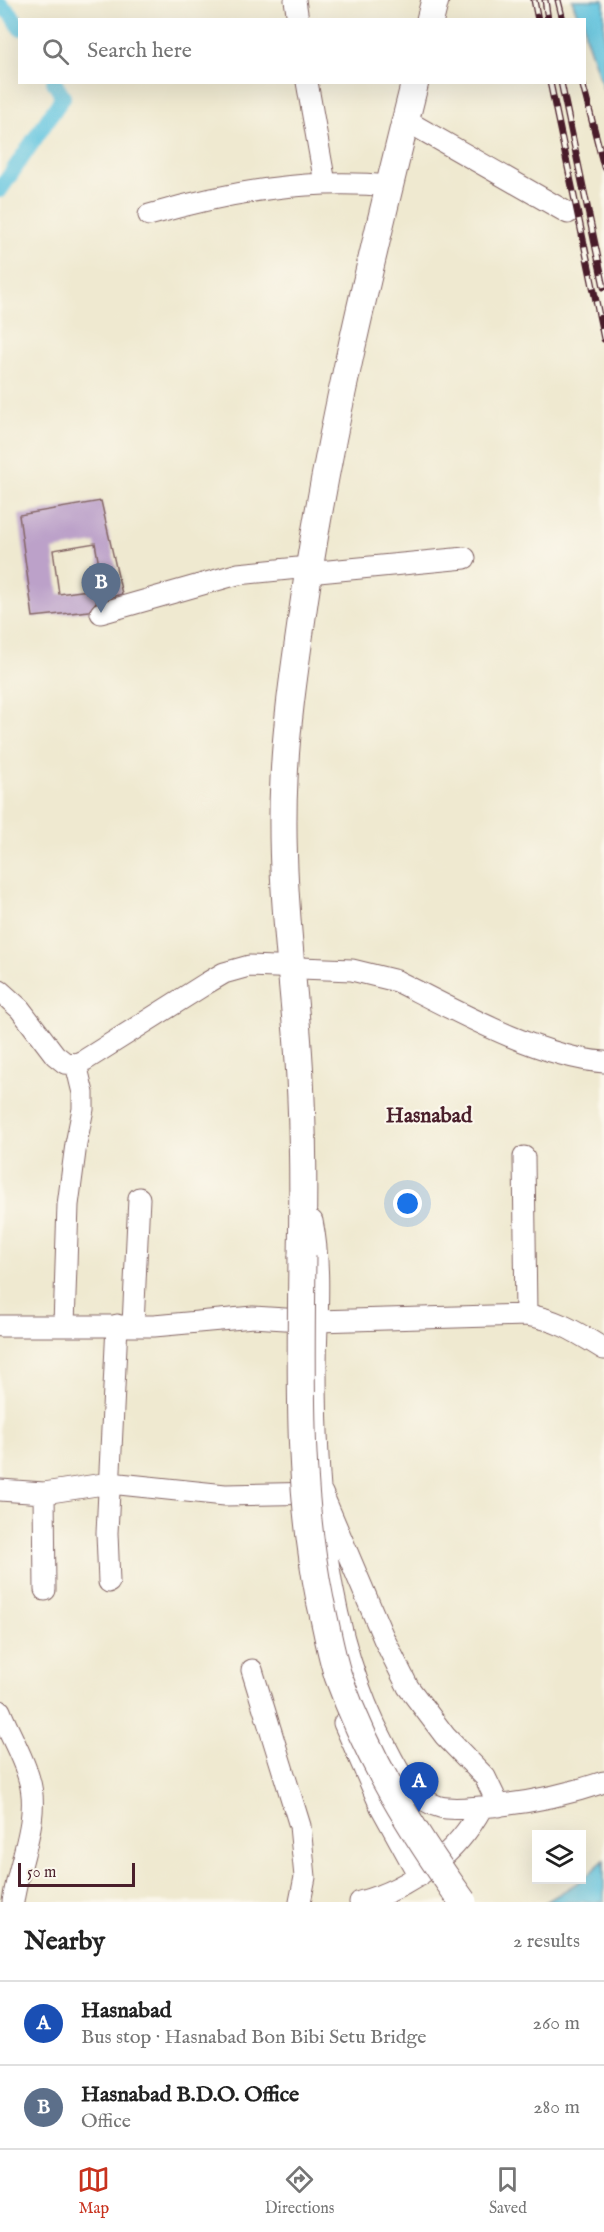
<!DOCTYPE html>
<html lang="en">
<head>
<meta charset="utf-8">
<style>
  body { margin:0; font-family:"IM FELL English",serif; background:#f2f2f2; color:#222 }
  .controls { position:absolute; right:18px; bottom:18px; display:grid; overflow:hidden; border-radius:0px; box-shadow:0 6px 24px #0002 }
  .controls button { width:54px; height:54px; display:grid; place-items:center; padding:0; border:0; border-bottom:2px solid #e0e0e0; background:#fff; color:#222; font:30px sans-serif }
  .scale { position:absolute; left:18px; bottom:15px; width:117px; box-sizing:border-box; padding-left:6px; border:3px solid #4a1f2b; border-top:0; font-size:16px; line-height:21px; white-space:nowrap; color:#4a1f2b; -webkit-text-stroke:4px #fbf7ec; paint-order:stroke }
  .you { position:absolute; left:408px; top:1204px; width:21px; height:21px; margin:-15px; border:4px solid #fff; border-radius:50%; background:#1a73e8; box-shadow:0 0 0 9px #1a73e833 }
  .badge { display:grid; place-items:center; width:39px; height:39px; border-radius:50%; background:#c8321e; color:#fff; font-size:20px; font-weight:700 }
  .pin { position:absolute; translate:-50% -50px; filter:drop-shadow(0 2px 3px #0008) }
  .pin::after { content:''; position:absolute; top:32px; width:21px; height:18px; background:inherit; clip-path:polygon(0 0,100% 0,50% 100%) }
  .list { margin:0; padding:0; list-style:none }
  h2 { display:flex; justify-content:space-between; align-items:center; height:78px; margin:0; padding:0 24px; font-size:26px }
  h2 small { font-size:20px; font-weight:400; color:#767676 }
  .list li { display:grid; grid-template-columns:39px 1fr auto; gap:18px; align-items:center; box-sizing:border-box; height:84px; padding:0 24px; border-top:2px solid #e0e0e0 }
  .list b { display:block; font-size:22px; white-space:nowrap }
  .list p { margin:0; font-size:20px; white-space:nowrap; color:#767676 }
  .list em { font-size:20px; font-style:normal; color:#767676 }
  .icon { flex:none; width:33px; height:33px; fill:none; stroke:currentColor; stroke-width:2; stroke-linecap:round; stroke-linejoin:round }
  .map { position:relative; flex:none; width:604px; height:1902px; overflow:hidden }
  .search { position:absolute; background:#fff; box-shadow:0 6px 24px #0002; left:18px; right:18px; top:18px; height:66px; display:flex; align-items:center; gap:15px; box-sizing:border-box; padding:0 21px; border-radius:0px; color:#767676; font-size:22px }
  .sheet { height:246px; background:#fff }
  nav { display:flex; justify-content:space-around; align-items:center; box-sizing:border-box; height:84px; border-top:2px solid #e0e0e0; background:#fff; font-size:16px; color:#767676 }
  nav a { display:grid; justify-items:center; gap:3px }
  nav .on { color:#c8321e }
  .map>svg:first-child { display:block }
  .water { fill:#61c4df; stroke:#567285; stroke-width:1.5 }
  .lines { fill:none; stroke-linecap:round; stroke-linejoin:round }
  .canal { stroke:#61c4df; stroke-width:16 }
  .building { fill:#bca1c9; fill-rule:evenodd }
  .minor-casing { stroke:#846665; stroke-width:23 }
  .major-casing { stroke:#846665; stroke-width:29 }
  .minor { stroke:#fff; stroke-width:21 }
  .major { stroke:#fff; stroke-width:27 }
  .rail-casing { stroke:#4a1f2b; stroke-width:7 }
  .rail { stroke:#fbf7ec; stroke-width:4.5; stroke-dasharray:14; stroke-linecap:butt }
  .major-bridge-casing { stroke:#846665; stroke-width:29; stroke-linecap:butt }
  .major-bridge { stroke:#fff; stroke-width:27 }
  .labels { text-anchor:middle; stroke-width:4.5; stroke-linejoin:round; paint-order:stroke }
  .quarter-label { font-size:21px; font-weight:bold; fill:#4a1f2b; stroke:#fbf7ec }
</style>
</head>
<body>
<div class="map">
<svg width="604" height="1902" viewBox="0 0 604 1902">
  <rect width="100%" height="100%" fill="#fbf7ec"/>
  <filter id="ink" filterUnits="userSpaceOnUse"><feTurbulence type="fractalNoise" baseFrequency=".0167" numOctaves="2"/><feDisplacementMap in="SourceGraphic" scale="12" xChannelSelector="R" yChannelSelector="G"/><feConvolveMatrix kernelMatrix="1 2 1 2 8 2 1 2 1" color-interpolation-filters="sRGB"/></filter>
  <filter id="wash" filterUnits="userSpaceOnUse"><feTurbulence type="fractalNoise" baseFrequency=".008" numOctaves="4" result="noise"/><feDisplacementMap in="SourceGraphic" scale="24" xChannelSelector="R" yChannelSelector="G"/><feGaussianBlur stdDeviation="1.35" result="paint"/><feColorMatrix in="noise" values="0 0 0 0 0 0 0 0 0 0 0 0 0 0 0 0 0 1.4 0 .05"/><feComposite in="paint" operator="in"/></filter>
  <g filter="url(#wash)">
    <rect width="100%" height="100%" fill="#efe9d0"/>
    <path class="water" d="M 572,0 L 604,0 L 604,91 L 585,35 L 584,20 L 579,19 Z
      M 604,1860 L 604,1902 L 546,1902 L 582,1880 Z"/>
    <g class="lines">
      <path class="canal" d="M 0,5 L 11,14 L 20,28
        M 0,190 L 63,97 L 54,82"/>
    </g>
    <g id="blocks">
      <path class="building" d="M 101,501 L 122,594 L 97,601 L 89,611 L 33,617 L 19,515 ZM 95,543 L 103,588 L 59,594 L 53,550 Z"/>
    </g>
  </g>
  <g filter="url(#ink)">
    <use href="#blocks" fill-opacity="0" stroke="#846665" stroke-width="1.5"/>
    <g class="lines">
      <defs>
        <path id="minor" d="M 295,0 L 298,20
          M 307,82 L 325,183
          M 405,120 L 568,213
          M 149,215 C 228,192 308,178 390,186
          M 308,573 L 465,558
          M 101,613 L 238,574 L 308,567
          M 0,991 L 20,1009 L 55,1055 L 65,1063 L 76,1064 L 85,1060 L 207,983 L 224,973 L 249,966 L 352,970 L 397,981 C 456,1011 538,1057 604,1062
          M 524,1157 L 526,1315
          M 312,1221 C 322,1270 316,1320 316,1370 C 316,1495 325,1632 385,1745 C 397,1769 411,1799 440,1807 C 453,1810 467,1808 480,1807 C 523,1804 563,1796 604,1782
          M 64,1325 L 68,1205 L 76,1144 L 83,1109 L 83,1093 L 76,1064
          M 133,1325 L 139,1198
          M 0,1326 L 154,1326 L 253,1317 L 317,1321 L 526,1315 C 557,1319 578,1333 604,1349
          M 0,1490 L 44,1493 L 110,1483 L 225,1495 L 322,1493 L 384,1639 L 408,1687 L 445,1736 L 485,1777 L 499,1806
          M 44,1493 L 45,1590
          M 109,1582 L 107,1533 L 117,1325
          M 252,1670 L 300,1826 L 305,1877 L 300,1902
          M 0,1711 C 9,1734 23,1756 29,1779 C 41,1817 18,1864 13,1902
          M 344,1723 L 381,1807 L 419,1876
          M 360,1902 C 411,1888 457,1854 482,1807"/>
        <path id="major" d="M 430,20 L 435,0
          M 302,1256 C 304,1174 303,1093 295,1011 C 288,934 280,857 284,779 C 286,730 293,680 300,631 C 325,446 370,263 415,82"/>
      </defs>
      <use href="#minor" class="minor-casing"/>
      <use href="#major" class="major-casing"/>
      <use href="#minor" class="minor"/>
      <use href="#major" class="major"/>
      <defs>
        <path id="rail" d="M 534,0 L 538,20
          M 545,0 L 548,20
          M 558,0 L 563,20
          M 550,82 L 604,339
          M 561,82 L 604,287
          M 582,82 L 604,167"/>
      </defs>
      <use href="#rail" class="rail-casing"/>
      <use href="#rail" class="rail"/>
      <defs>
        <path id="major-bridge" d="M 302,1256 C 301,1372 297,1486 320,1600 C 326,1625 330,1651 338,1676 C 368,1759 412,1831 463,1902"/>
      </defs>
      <use href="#major-bridge" class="major-bridge-casing"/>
      <use href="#major-bridge" class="major-bridge"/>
    </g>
  </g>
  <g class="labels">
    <g class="quarter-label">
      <text x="429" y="1122">Hasnabad</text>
    </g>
  </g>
</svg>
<div class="controls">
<button><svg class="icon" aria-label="layers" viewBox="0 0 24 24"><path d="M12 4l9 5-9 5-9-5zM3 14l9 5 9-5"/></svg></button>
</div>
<div class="scale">50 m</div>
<div class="you"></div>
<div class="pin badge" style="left:419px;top:1812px;background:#1a4fb4">A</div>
<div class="pin badge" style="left:101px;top:613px;background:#5c6f8a">B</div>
<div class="search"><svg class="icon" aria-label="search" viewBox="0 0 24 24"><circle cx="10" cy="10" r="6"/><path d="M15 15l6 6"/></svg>Search here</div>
</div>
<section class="sheet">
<h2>Nearby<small>2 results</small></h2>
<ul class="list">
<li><span class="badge" style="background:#1a4fb4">A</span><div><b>Hasnabad</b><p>Bus stop · Hasnabad Bon Bibi Setu Bridge</p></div><em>260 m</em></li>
<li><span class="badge" style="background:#5c6f8a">B</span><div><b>Hasnabad B.D.O. Office</b><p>Office</p></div><em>280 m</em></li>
</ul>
</section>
<nav>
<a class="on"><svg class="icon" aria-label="map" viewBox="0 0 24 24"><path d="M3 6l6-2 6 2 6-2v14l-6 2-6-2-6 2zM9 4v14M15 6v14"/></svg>Map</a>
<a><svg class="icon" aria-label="directions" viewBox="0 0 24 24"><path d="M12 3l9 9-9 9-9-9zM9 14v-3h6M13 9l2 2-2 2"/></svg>Directions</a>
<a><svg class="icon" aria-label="saved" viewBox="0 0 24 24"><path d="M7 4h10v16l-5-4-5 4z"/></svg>Saved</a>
</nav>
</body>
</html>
